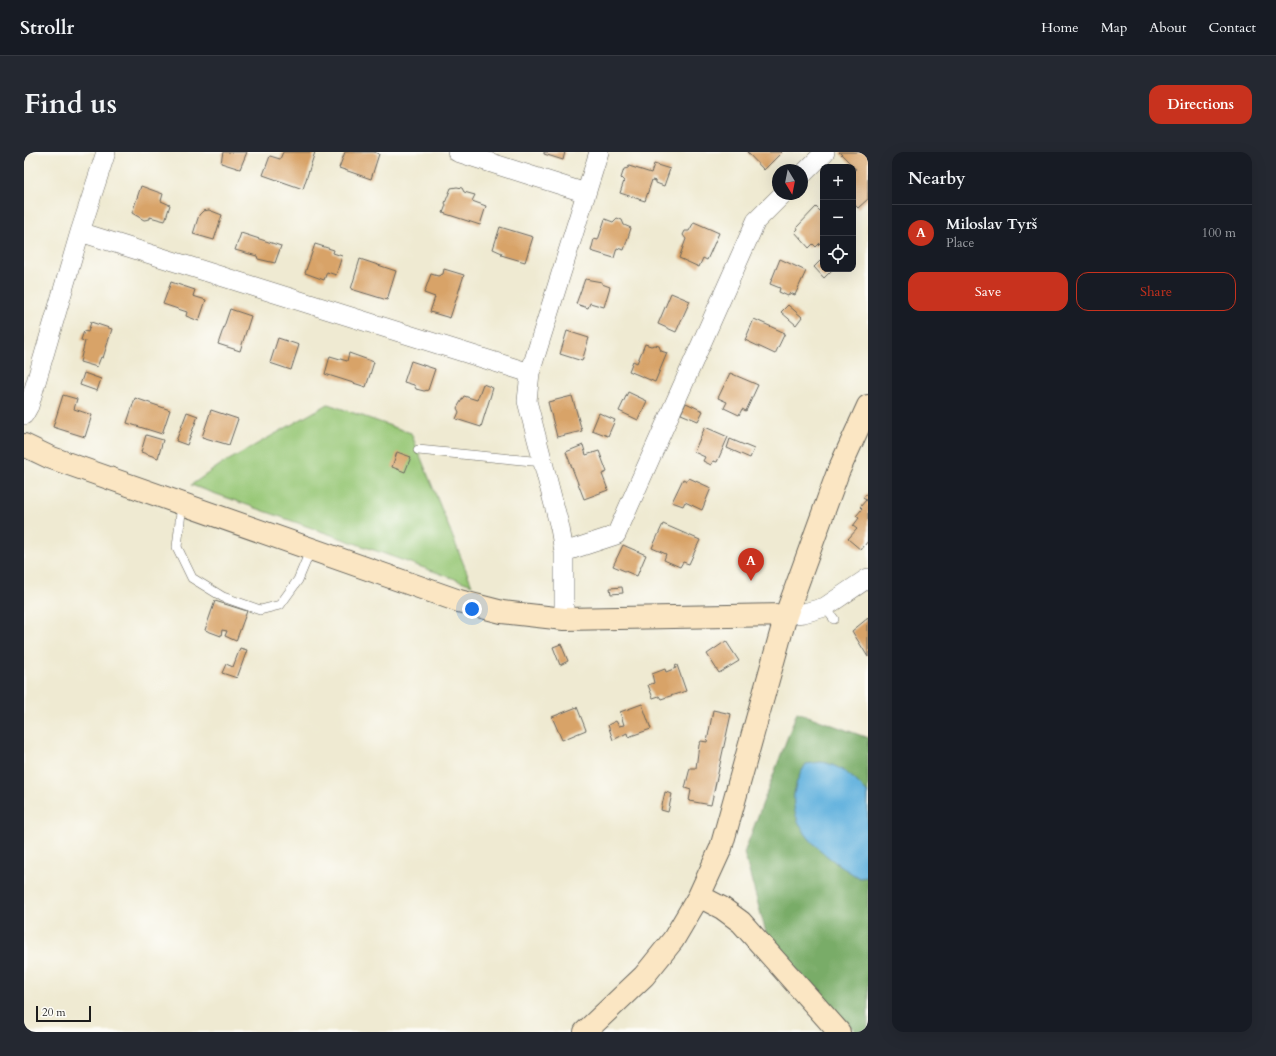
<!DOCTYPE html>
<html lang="en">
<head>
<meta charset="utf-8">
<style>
  body { margin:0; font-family:Cardo,serif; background:#242831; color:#f1f3f6 }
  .controls { position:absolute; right:12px; top:12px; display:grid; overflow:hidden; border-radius:8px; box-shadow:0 4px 16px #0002 }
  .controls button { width:36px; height:36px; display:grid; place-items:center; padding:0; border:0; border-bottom:1px solid #363941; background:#171b24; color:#f1f3f6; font:20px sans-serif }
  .compass { position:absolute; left:748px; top:12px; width:36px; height:36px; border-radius:50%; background:#171b24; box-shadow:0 4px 16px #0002; rotate:170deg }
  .scale { position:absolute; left:12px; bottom:10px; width:55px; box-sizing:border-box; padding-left:4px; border:2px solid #1c1c1c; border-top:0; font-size:11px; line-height:14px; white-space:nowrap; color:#1c1c1c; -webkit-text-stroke:3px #fdfcf7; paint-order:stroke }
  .you { position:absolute; left:448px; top:457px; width:14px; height:14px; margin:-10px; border:3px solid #fff; border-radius:50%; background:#1a73e8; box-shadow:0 0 0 6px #1a73e833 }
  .badge { display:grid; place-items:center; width:26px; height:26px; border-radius:50%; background:#c8321e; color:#fff; font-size:13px; font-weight:700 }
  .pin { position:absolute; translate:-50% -33px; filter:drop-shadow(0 1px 2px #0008) }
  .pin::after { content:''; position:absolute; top:21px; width:14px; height:12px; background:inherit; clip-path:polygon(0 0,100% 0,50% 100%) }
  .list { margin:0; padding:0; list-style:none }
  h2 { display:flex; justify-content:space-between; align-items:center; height:52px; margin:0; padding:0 16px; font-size:17px }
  h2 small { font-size:13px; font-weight:400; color:#9ea1a6 }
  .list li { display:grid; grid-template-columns:26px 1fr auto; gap:12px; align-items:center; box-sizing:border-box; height:56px; padding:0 16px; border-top:1px solid #363941 }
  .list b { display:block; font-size:15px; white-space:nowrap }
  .list p { margin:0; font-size:13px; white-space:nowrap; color:#9ea1a6 }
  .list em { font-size:13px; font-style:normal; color:#9ea1a6 }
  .actions { display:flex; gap:8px; padding:12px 16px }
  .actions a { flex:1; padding:9px 0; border:1px solid #c8321e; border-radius:12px; text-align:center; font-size:14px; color:#c8321e }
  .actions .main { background:#c8321e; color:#fff }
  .icon { flex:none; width:22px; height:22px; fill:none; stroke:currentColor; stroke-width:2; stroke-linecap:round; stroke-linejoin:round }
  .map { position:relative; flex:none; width:844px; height:880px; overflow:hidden; border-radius:12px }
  header { display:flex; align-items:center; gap:24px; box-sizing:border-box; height:56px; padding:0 20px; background:#171b24; border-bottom:1px solid #363941 }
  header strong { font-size:19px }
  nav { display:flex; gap:22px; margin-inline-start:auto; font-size:14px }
  .intro { display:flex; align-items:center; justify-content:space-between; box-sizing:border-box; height:96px; padding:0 24px }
  h1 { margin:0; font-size:28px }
  .button { padding:10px 18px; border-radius:12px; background:#c8321e; color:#fff; font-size:14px; font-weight:700 }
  main { display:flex; gap:24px; padding:0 24px }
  aside { flex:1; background:#171b24; border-radius:12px; box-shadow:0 4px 16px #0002 }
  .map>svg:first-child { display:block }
  .green { fill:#97c776; stroke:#5a7249 }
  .forest { fill:#79ac67; stroke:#4a6442 }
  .water { fill:#64b2de; stroke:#40677d }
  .building { fill:#d8a368 }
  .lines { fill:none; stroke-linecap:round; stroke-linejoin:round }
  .lane-casing { stroke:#66645c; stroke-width:10 }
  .street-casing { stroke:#66645c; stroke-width:20 }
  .secondary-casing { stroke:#66645c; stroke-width:24 }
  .lane { stroke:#fff; stroke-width:9 }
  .street { stroke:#fff; stroke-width:19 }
  .secondary { stroke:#fbe6c3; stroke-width:22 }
</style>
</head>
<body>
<header>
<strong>Strollr</strong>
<nav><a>Home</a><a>Map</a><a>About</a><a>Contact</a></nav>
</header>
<div class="intro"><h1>Find us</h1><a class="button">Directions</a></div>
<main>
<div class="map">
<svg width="844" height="880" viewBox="0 0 844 880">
  <rect width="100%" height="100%" fill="#fdfcf7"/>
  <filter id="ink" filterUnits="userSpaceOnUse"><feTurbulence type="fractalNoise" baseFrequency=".025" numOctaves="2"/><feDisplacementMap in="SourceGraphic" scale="8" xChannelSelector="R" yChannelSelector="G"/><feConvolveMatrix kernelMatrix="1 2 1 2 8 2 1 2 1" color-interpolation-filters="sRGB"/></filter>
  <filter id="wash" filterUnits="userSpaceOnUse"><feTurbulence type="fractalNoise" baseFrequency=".012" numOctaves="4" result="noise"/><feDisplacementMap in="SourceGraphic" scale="16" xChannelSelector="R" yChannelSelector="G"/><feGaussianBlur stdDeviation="0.9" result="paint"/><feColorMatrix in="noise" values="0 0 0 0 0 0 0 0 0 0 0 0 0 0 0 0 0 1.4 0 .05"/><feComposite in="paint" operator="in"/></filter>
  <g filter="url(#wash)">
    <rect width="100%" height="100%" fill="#efead2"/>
    <path class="green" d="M 304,252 L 387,281 L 448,433 L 167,333 L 196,313 Z"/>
    <path class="forest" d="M 773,560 L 844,586 L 844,880 L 832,880 L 744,788 L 720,701 Z"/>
    <path class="water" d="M 797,610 C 815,612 833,628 844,642 L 844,725 L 835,726 C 793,700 747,665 782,612 Z"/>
    <g id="blocks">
      <path class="building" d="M 199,0 L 223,0 L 216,17 L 197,11 Z
        M 259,0 L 291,0 L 279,37 L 239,23 L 246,4 L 256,7 Z
        M 321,0 L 350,0 L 355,2 L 347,27 L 315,16 Z
        M 520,0 L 541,0 L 539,8 L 520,2 Z
        M 723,0 L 758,0 L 740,18 Z
        M 815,0 L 844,0 L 844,47 L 834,56 L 830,52 L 829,54 L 829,19 L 832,17 Z
        M 630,12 L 646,17 L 640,34 L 632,31 L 632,29 L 628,28 L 621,49 L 596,41 L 600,29 L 597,26 L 600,17 L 604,16 L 605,14 L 627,21 Z
        M 117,34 L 139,42 L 137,49 L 146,53 L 141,69 L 126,65 L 126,67 L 120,68 L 108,61 Z
        M 433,35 L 438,36 L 440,40 L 451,43 L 448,49 L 462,54 L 456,73 L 419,61 L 422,53 L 421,51 L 427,36 Z
        M 792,55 L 799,62 L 799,88 L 792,95 L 789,92 L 785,96 L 771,80 L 774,77 L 773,75 Z
        M 185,58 L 198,63 L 190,88 L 169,82 L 175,63 L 179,59 Z
        M 593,66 L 598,68 L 600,73 L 607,76 L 600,98 L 593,96 L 590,106 L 567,99 L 570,87 L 574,88 L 581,67 L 589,70 Z
        M 670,70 L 695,81 L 683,108 L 679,106 L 675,115 L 655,106 L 662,87 L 659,83 L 661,79 L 665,79 Z
        M 476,75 L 509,85 L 501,110 L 477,103 L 478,101 L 469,97 Z
        M 217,81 L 257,94 L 251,111 L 234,107 L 233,104 L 211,98 Z
        M 291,92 L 310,98 L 309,101 L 318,104 L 312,123 L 303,120 L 300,128 L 281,121 Z
        M 799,106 L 799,117 L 809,117 L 800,126 L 790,115 Z
        M 336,107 L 372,119 L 363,148 L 327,137 Z
        M 756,107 L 782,119 L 771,143 L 766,141 L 764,144 L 755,140 L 756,136 L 746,132 Z
        M 420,117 L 440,123 L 426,166 L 406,160 L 411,145 L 400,141 L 407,122 L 414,124 L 419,122 Z
        M 561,127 L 578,130 L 578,132 L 586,135 L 580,155 L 566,151 L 564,156 L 552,152 Z
        M 147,130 L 171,138 L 169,144 L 182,148 L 175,169 L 162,164 L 163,160 L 139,152 Z
        M 647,141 L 666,149 L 652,180 L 634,172 Z
        M 764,153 L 778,165 L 772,173 L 757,160 Z
        M 206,157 L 227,164 L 216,199 L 194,192 Z
        M 730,167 L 761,181 L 751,202 L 721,188 Z
        M 67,170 L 88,177 L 79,206 L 77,205 L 73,215 L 56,210 L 61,189 L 57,188 L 60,179 L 64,180 Z
        M 543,179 L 565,186 L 558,209 L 536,202 Z
        M 254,186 L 275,193 L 267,218 L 246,211 Z
        M 621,192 L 627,194 L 631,193 L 635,194 L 637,199 L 643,201 L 631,230 L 605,219 L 609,209 L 613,211 Z
        M 325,201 L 350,210 L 342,235 L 301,222 L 306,204 L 323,209 Z
        M 387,209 L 411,217 L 404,238 L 400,239 L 392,237 L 390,233 L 380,230 Z
        M 60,221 L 77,227 L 73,239 L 56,233 Z
        M 706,221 L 734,233 L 722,259 L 718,257 L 715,263 L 700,256 L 703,250 L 694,246 Z
        M 459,232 L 469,236 L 457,275 L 432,267 L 435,260 L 433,256 L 440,244 L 453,248 Z
        M 604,240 L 623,249 L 614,268 L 595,259 Z
        M 39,243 L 53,247 L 50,257 L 68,263 L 61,285 L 29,275 Z
        M 548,244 L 558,279 L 533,285 L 524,250 Z
        M 111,246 L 146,258 L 138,282 L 103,271 Z
        M 662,251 L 679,259 L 674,269 L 657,262 Z
        M 187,258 L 214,267 L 205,293 L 178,285 Z
        M 163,260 L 174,264 L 163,293 L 152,289 Z
        M 575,261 L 591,268 L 584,284 L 568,278 Z
        M 681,275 L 704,285 L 693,310 L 689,309 L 687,313 L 679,309 L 681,305 L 670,300 Z
        M 122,283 L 139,288 L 134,306 L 117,300 Z
        M 706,287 L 730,297 L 726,306 L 703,296 Z
        M 559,293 L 562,303 L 575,299 L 583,320 L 578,322 L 584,338 L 560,347 L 542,300 Z
        M 373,300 L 387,305 L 381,320 L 368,315 Z
        M 665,326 L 687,336 L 678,358 L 661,350 L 659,354 L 648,350 L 659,327 L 663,329 Z
        M 844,340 L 844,389 L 837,398 L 824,387 L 833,377 L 829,374 L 835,366 L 832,364 L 838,357 L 836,355 L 842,348 L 839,346 Z
        M 639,372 L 676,388 L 665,412 L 659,410 L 656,415 L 640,408 L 642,402 L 628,396 Z
        M 599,393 L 622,403 L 613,424 L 589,414 Z
        M 598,435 L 599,441 L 587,442 L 586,436 Z
        M 191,449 L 223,459 L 212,489 L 201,484 L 203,479 L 198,478 L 197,484 L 181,478 Z
        M 844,466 L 844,505 L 828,479 Z
        M 702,489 L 715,509 L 695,521 L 683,502 Z
        M 537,492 L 544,509 L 536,513 L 529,495 Z
        M 216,496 L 223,498 L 213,526 L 198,521 L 202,512 L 209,515 Z
        M 653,513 L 662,539 L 637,547 L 635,544 L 629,546 L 624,533 L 630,531 L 628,522 L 641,517 L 642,520 L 652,516 L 651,514 Z
        M 618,552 L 627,577 L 604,585 L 603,581 L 589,588 L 584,573 L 592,569 L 595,574 L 600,573 L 596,560 Z
        M 553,555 L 562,578 L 538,588 L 528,565 Z
        M 689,558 L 707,562 L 687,653 L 665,649 L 667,638 L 661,636 L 666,616 L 672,616 L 675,593 L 677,589 L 683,590 Z
        M 641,640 L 648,642 L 644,660 L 637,658 Z"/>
    </g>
  </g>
  <g filter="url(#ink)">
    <use href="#blocks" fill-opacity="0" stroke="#66645c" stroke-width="1"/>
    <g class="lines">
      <defs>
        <path id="lane" d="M 394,298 L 519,310
          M 158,352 L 153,395 L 168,426 L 199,445 L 236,458 L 256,453 L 274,428 L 287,397
          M 801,455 L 810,467"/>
        <path id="street" d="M 433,0 L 562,41
          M 778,23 L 801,0
          M 56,80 L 506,221
          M 0,263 L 5,254 L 56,80 L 82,0
          M 540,400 L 592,383 L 732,69 L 759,42
          M 762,463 L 780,461 L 801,455 L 844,426
          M 540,467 L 540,400 L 536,376 L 503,249 L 506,221 L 575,0"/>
        <path id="secondary" d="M 0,293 L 25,305 L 435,449 L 478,460 L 540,467 L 762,463
          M 675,744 L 698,756 L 717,770 L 815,880
          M 561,880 L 620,824 L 649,788 L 675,744 L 697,696 L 762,463 L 814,320 L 844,254"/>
      </defs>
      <use href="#lane" class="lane-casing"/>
      <use href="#street" class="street-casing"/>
      <use href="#secondary" class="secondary-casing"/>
      <use href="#lane" class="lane"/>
      <use href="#street" class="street"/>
      <use href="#secondary" class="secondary"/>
    </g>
  </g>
</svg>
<div class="controls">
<button>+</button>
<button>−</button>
<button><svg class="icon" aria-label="locate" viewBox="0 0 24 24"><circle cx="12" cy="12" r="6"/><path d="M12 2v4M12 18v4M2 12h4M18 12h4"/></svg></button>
</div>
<svg class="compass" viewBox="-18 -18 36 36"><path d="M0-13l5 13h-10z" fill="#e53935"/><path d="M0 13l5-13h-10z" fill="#9ea1a6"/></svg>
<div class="scale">20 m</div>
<div class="you"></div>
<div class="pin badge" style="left:727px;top:429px">A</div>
</div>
<aside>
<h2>Nearby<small></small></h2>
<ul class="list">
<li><span class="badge">A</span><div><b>Miloslav Tyrš</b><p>Place</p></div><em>100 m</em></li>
</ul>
<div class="actions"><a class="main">Save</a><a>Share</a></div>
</aside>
</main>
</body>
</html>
